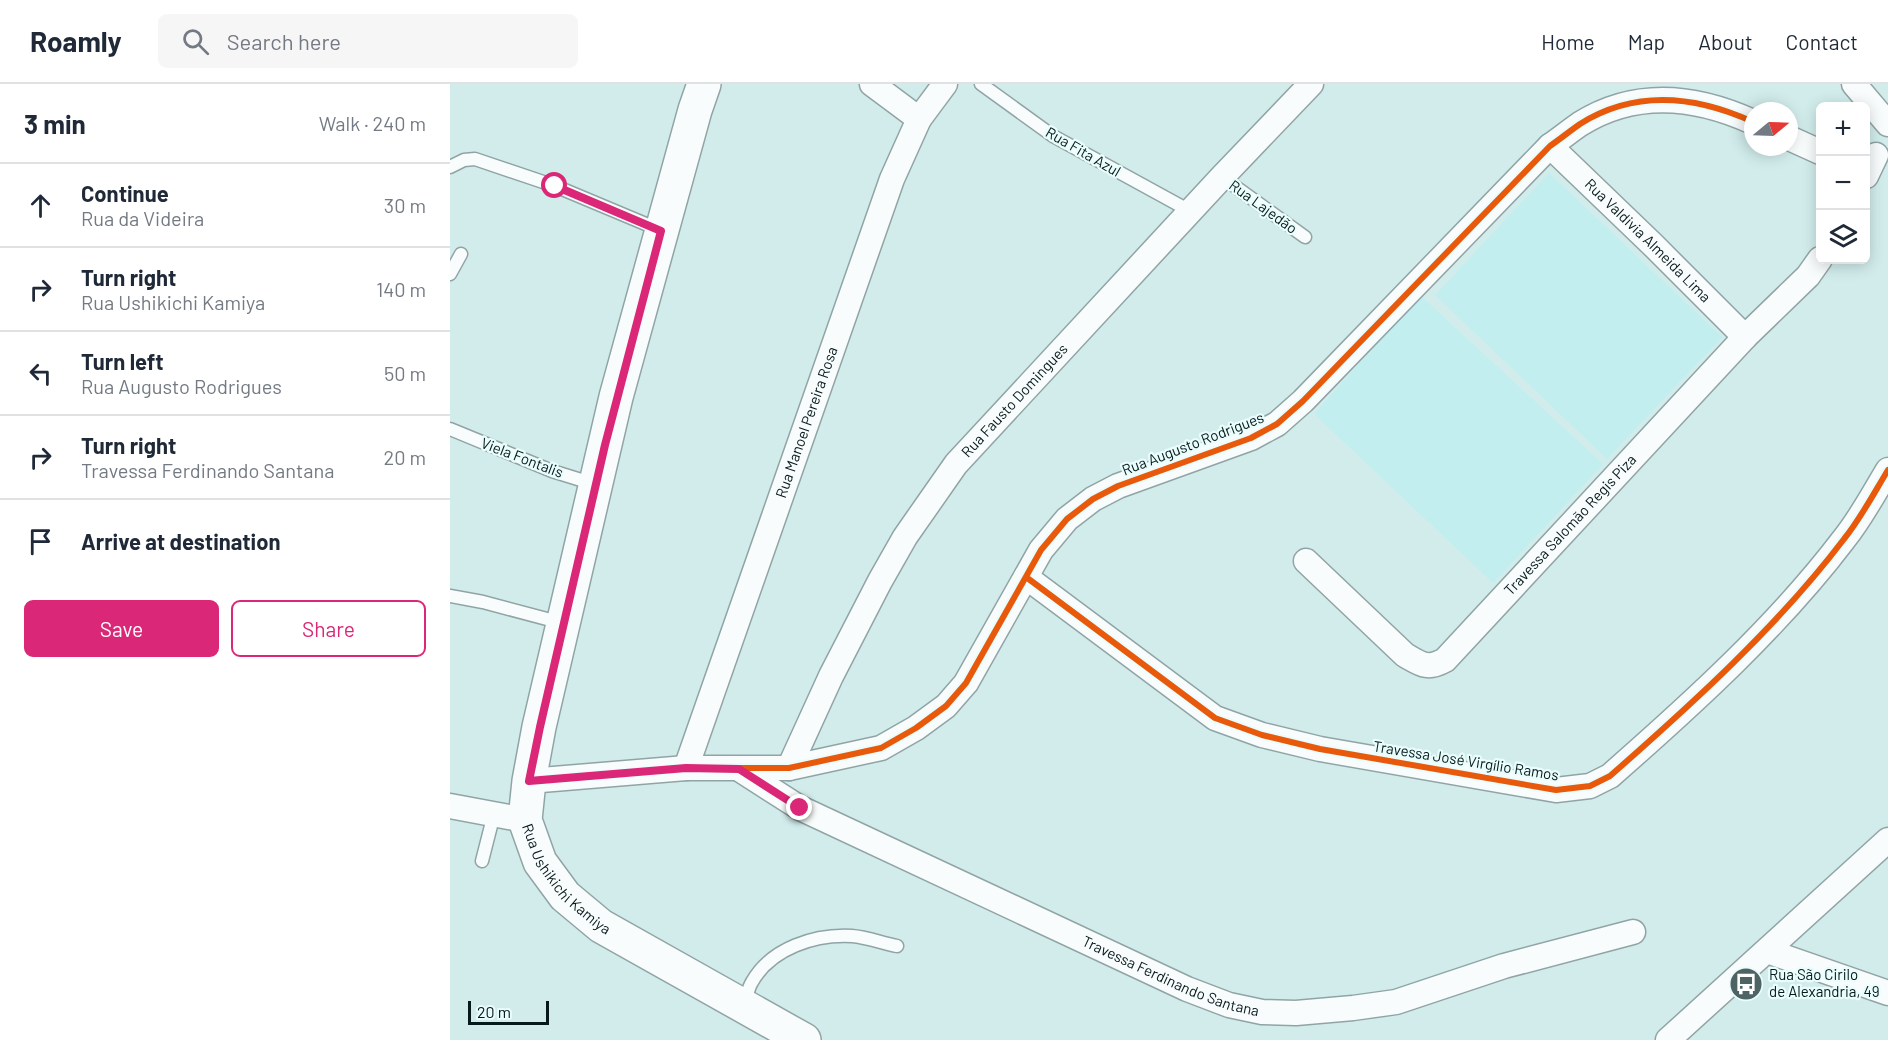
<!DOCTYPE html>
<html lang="en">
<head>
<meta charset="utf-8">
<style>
  body { margin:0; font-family:Barlow,sans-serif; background:#f6f6f7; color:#1f2937 }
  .controls { position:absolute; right:18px; top:18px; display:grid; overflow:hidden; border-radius:9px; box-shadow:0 3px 15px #0003 }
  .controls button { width:54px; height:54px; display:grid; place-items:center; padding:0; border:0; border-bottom:2px solid #e0e1e3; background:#fff; color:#1f2937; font:30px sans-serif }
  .compass { position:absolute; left:1294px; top:18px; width:54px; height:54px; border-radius:50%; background:#fff; box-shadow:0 3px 15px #0003; rotate:71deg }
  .scale { position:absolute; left:18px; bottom:15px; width:81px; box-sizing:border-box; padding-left:6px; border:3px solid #07191a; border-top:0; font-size:16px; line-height:21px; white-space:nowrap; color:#07191a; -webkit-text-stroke:4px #eafdfd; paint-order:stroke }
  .stop { position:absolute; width:18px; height:18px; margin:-14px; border:4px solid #db2777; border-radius:50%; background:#fff }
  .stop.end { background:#db2777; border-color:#fff; box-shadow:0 2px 6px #0008 }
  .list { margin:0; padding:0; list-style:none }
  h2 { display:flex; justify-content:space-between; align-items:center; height:78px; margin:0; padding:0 24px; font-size:26px }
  h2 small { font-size:20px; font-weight:400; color:#747a83 }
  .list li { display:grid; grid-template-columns:39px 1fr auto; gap:18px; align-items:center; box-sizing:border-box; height:84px; padding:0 24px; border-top:2px solid #e0e1e3 }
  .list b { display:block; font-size:22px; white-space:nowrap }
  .list p { margin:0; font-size:20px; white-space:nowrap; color:#747a83 }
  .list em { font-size:20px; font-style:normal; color:#747a83 }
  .actions { display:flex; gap:12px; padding:18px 24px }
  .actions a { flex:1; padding:14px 0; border:2px solid #db2777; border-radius:9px; text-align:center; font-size:21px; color:#db2777 }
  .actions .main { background:#db2777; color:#fff }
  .icon { flex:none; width:33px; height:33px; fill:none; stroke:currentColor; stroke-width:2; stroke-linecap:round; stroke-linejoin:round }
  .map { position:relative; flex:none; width:1438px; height:956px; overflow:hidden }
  header { display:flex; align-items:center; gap:36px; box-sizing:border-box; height:84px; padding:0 30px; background:#fff; border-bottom:2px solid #e0e1e3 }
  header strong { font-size:28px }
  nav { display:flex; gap:33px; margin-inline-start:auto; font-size:21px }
  .search { width:420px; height:54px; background:#f6f6f7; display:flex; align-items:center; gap:15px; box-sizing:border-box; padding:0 21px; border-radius:9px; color:#747a83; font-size:22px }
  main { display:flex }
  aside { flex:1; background:#fff }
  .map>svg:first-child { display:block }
  .built { fill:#c3eeef }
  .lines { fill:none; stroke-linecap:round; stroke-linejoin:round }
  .lane-casing { stroke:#91a4a5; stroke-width:15 }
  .street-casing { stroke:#91a4a5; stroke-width:27 }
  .secondary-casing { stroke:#91a4a5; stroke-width:36 }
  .lane { stroke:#f8fcfc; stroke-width:12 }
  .street { stroke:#f8fcfc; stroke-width:24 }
  .secondary { stroke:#f8fcfc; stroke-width:33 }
  .cycleway-casing { stroke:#eafdfd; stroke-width:10 }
  .cycleway { stroke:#e8590c; stroke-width:6 }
  .route { stroke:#db2777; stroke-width:8 }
  .labels { text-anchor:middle; stroke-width:4.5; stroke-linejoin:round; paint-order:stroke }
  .street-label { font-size:15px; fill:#07191a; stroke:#eafdfd }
  .poi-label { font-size:15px; fill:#07191a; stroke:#eafdfd; text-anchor:start }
</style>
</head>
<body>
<header>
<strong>Roamly</strong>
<div class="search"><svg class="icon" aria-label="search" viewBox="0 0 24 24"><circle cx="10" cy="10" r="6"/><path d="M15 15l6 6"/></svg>Search here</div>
<nav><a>Home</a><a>Map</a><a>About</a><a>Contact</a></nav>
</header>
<main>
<aside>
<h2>3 min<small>Walk · 240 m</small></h2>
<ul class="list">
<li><svg class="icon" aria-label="ahead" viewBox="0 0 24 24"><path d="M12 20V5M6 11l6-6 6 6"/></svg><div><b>Continue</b><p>Rua da Videira</p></div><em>30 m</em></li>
<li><svg class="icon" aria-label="right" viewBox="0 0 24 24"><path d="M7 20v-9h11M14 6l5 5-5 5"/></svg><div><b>Turn right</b><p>Rua Ushikichi Kamiya</p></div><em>140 m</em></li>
<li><svg class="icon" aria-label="left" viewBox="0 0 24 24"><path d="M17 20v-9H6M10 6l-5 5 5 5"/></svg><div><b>Turn left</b><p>Rua Augusto Rodrigues</p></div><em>50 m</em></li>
<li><svg class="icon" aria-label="right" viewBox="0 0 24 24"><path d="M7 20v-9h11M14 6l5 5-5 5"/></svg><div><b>Turn right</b><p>Travessa Ferdinando Santana</p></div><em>20 m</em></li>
<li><svg class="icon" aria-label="arrive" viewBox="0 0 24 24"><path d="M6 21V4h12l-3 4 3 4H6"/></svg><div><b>Arrive at destination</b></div></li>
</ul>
<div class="actions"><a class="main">Save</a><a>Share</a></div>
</aside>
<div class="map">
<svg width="1438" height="956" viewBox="0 0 1438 956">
  <rect width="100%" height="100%" fill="#d2ecec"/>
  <path class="built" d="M 1099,89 L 1272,253 L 1157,375 L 985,211 Z
    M 970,211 L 1153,380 L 1043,499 L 864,330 Z"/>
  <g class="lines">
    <defs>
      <path id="lane" d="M 531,0 L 603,52 L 740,127
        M 0,83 L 14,76 L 25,75 L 105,102 L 210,146
        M 772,93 L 855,153
        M 0,190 L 11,170
        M 0,345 L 102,387 L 144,400
        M 0,512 L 33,518 L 112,539
        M 32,777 L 44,730
        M 294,920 C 297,913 298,904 302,898 C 321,864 365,850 402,852 C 416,853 432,859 447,862"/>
      <g id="street">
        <path d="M 422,0 L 469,35"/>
        <path d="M 1404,0 L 1438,40"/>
        <path d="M 1339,54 L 1370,68"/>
        <path id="s1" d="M 1100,62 L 1202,160 L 1295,253"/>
        <path d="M 1416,92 L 1426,71"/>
        <path id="s2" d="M 856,477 L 955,571 C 971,580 977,586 995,576 L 1295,253 L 1358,192 L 1370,175"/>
        <path d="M 576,493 L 765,634 L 812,651 L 870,665 L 1106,706 L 1140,702 L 1160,692 C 1242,620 1328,542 1394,455 C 1411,434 1424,409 1438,386"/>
        <path id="s3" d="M 236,684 L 442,95 L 469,35 L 495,0"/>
        <path id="s4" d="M 339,684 L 381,592 L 430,497 L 455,453 L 506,380 L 772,93 L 861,0"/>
        <path id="s5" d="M 289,685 L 350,724 L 737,905 L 779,921 L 812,928 L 846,929 L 903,924 L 946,918 L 1054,882 L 1183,848"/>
        <path d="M 79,697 L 236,684 L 339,684 L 431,664 L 466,644 L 496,622 L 516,599 L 591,466 L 617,435 L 643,415 L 668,402 L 801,354 L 827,340 L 853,317 L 1100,62 C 1110,55 1120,47 1130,40 C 1186,5 1246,12 1303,38"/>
        <path d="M 0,722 L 75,736"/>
        <path d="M 1317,867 L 1438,909"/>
        <path d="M 1218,956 L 1438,756"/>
      </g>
      <g id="secondary">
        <path id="s6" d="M 254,0 L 245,26 L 166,313 L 89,643 L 79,697 L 75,736 L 90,778 L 115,812 L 151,842 L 354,956"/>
      </g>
    </defs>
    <use href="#lane" class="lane-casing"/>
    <use href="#street" class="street-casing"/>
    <use href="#secondary" class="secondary-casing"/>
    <use href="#lane" class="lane"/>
    <use href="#street" class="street"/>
    <use href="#secondary" class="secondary"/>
    <defs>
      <path id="cycleway" d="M 576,493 L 765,634 L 812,651 L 870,665 L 1106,706 L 1140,702 L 1160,692 C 1242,620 1328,542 1394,455 C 1411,434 1424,409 1438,386
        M 79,697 L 236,684 L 339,684 L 431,664 L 466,644 L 496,622 L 516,599 L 591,466 L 617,435 L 643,415 L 668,402 L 801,354 L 827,340 L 853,317 L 1100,62 C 1110,55 1120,47 1130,40 C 1186,5 1246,12 1303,38"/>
    </defs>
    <use href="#cycleway" class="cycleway-casing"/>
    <use href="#cycleway" class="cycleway"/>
  </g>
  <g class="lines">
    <path class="route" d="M 105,102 L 211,147 L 155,361 L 90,643 L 79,697 L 236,684 L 289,685 L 350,724"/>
  </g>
  <defs>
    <symbol id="bus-disc" viewBox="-11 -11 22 22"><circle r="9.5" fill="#4e6364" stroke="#eafdfd"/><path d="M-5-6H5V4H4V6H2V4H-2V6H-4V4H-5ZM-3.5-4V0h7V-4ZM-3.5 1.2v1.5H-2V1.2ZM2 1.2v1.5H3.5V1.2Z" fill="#fff"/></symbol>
  </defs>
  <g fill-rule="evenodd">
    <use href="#bus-disc" x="1277" y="881" width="38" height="38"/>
  </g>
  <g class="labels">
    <g class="street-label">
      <text transform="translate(633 68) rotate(30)" y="5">Rua Fita Azul</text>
      <text transform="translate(813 123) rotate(36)" y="5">Rua Lajedão</text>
      <text dy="5" stroke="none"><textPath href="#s1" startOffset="136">Rua Valdivia Almeida Lima</textPath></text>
      <text dy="5" stroke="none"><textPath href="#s4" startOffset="434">Rua Fausto Domingues</textPath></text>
      <text dy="5" stroke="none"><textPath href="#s3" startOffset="366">Rua Manoel Pereira Rosa</textPath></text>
      <text transform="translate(743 360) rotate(-21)" y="5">Rua Augusto Rodrigues</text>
      <text transform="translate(72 374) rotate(21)" y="5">Viela Fontalis</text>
      <text dy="5" stroke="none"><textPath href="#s2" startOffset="364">Travessa Salomão Regis Piza</textPath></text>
      <text transform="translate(1016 677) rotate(9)" y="5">Travessa José Virgílio Ramos</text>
      <text dy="5" stroke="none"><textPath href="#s6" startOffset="832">Rua Ushikichi Kamiya</textPath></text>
      <text dy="5" stroke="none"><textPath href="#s5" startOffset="480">Travessa Ferdinando Santana</textPath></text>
    </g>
    <g class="poi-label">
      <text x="1319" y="896">Rua São Cirilo<tspan x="1319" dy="17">de Alexandria, 49</tspan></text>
    </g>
  </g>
</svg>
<div class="controls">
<button>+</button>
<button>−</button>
<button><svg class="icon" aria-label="layers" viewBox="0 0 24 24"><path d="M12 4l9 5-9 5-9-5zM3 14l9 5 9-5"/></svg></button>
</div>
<svg class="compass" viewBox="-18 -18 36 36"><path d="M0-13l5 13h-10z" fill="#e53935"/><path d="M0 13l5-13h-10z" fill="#747a83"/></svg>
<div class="scale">20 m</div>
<div class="stop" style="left:105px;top:102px"></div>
<div class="stop end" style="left:350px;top:724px"></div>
</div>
</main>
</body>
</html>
